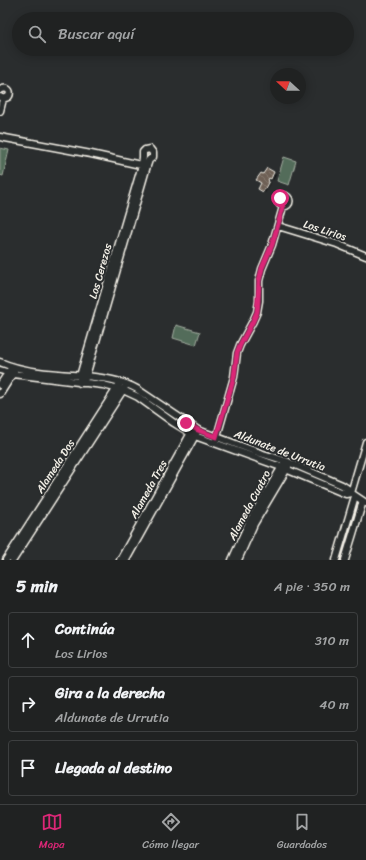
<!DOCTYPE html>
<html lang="es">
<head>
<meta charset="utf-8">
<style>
  body { margin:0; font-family:Sriracha,sans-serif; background:#2d2f2f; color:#f1f3f6 }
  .compass { position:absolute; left:270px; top:68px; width:36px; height:36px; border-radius:50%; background:#202222; box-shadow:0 2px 10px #0003; rotate:291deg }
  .stop { position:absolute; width:12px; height:12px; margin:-9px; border:3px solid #db2777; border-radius:50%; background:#fff }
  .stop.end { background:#db2777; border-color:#fff; box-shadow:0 1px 4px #0008 }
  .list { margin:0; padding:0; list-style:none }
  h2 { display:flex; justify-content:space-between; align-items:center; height:52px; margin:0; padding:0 16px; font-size:17px }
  h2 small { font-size:13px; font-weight:400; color:#a2a4a5 }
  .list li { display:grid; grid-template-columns:26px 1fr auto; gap:12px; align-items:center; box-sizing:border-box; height:56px; margin:0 8px 8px; padding:0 8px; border:1px solid #3d3f40; border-radius:4px }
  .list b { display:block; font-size:15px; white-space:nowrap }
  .list p { margin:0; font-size:13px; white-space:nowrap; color:#a2a4a5 }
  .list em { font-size:13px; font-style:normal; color:#a2a4a5 }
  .icon { flex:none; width:22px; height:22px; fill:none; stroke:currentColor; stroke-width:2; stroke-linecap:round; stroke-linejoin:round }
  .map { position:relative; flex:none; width:366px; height:560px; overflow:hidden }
  .search { position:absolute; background:#202222; box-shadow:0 2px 10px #0003; left:12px; right:12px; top:12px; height:44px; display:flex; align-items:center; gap:10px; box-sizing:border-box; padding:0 14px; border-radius:22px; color:#a2a4a5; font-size:15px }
  .sheet { height:244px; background:#202222 }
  nav { display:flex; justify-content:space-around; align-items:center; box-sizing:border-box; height:56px; border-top:1px solid #3d3f40; background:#202222; font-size:11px; color:#a2a4a5 }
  nav a { display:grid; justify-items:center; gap:2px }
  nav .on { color:#db2777 }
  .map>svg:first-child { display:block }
  .park { fill:#536c5a; stroke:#a4aea1 }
  .shadow { fill:#0007 }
  .building { fill:url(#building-back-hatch); stroke:#f4f1e8 }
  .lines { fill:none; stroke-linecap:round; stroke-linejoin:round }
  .minor-casing { stroke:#f4f1e8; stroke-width:9 }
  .minor { stroke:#2a2d2e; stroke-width:6 }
  .route { stroke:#db2777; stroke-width:5 }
  .labels { text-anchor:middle; stroke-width:4; stroke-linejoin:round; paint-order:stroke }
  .street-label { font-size:11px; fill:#f4f1e8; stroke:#2a2d2e }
</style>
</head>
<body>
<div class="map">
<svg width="366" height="560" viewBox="0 0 366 560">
  <defs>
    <pattern id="building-back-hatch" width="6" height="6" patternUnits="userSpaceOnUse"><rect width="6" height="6" fill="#6e6054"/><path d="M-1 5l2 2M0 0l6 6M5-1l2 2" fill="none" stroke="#83776d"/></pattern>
  </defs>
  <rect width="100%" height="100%" fill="#2a2d2e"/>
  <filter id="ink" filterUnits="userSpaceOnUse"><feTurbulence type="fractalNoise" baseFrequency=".025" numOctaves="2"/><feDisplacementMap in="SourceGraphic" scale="8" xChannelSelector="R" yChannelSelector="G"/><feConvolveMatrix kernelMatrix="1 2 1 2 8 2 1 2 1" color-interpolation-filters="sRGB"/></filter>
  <g filter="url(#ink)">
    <path class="park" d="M 0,148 L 9,150 L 3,176 L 0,175 Z
      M 284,157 L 296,161 L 289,185 L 277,181 Z
      M 176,325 L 200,332 L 196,345 L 173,338 Z"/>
    <path class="shadow" d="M 267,169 L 276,175 L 273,180 L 271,179 L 269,182 L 271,183 L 265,193 L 259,189 L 262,183 L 258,180 L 264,176 Z"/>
    <path class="building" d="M 267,168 L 274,172 L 271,179 L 269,178 L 268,180 L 269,181 L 263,192 L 258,189 L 261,183 L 256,180 L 261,173 L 263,174 Z"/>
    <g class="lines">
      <defs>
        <path id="minor" d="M 0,90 C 13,83 13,103 0,97
          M 0,111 L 3,99
          M 0,137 L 91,154 L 145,166
          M278.5 201a5.5 5.5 0 1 1 11 0a5.5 5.5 0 1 1-11 0Z
          M 278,226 L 337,244 L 366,256
          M 0,362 C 25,373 59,374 86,376 C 104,378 121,380 137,389 L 198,430 L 260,453 L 286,461 L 342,485 L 348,489 L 351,493 L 366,503
          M 0,370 L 13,374 L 103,385 L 123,390 L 138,397 L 174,423 L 195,436 L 281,467 L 341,492 L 346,494 L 351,493
          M 80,383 L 80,376 L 142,165 L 143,157 L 143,152 L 145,150 L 150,149 L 153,153 L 153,157 L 149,160 L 147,166 L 86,376 L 83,383
          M 0,385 L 10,370
          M 0,394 L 14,372
          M 216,440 L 234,377 L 237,353 L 240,345 L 253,321 L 257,312 L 259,301 L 259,281 L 262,269 L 272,245 L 283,207
          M 351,493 L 366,442
          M 6,560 L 119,385
          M 13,560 L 125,387
          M 120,560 L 192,431
          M 126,560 L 196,434
          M 232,560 L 249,522 L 284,463
          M 238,560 L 254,524 L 288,467
          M 336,560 L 355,496
          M 345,560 L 363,501"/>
      </defs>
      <use href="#minor" class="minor-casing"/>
      <use href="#minor" class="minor"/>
    </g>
  </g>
  <g class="lines" filter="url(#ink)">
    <path class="route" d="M 186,423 L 198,430 L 216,437 L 234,377 L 237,353 L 240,345 L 253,321 L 257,312 L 258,301 L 259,281 L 262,268 L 272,245 L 283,207 L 279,203 L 280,198"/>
  </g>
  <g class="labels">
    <g class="street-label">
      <text transform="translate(325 230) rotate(18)" y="4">Los Lirios</text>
      <text transform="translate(100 271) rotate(-74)" y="4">Los Cerezos</text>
      <text transform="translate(280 450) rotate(21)" y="4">Aldunate de Urrutia</text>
      <text transform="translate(55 466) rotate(-57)" y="4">Alameda Dos</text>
      <text transform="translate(148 489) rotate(-61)" y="4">Alameda Tres</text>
      <text transform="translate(249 505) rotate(-62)" y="4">Alameda Cuatro</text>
    </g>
  </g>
</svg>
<svg class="compass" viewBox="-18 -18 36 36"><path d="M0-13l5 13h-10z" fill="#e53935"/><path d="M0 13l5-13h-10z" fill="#a2a4a5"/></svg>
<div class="stop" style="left:280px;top:198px"></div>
<div class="stop end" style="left:186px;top:423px"></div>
<div class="search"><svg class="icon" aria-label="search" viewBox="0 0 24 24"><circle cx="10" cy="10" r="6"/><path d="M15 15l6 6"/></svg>Buscar aquí</div>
</div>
<section class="sheet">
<h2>5 min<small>A pie · 350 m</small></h2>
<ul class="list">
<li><svg class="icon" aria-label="ahead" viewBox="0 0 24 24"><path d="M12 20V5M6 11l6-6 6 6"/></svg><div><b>Continúa</b><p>Los Lirios</p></div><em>310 m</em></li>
<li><svg class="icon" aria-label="right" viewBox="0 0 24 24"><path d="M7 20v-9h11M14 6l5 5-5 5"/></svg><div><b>Gira a la derecha</b><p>Aldunate de Urrutia</p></div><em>40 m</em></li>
<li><svg class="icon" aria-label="arrive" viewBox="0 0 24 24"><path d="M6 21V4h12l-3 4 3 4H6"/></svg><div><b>Llegada al destino</b></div></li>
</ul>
</section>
<nav>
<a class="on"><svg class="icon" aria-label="map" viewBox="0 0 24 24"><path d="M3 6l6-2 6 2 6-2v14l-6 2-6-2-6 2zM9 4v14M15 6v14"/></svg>Mapa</a>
<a><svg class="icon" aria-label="directions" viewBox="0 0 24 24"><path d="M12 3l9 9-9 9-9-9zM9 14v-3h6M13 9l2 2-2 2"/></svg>Cómo llegar</a>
<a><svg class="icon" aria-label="saved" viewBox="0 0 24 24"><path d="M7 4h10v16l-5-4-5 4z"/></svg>Guardados</a>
</nav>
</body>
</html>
